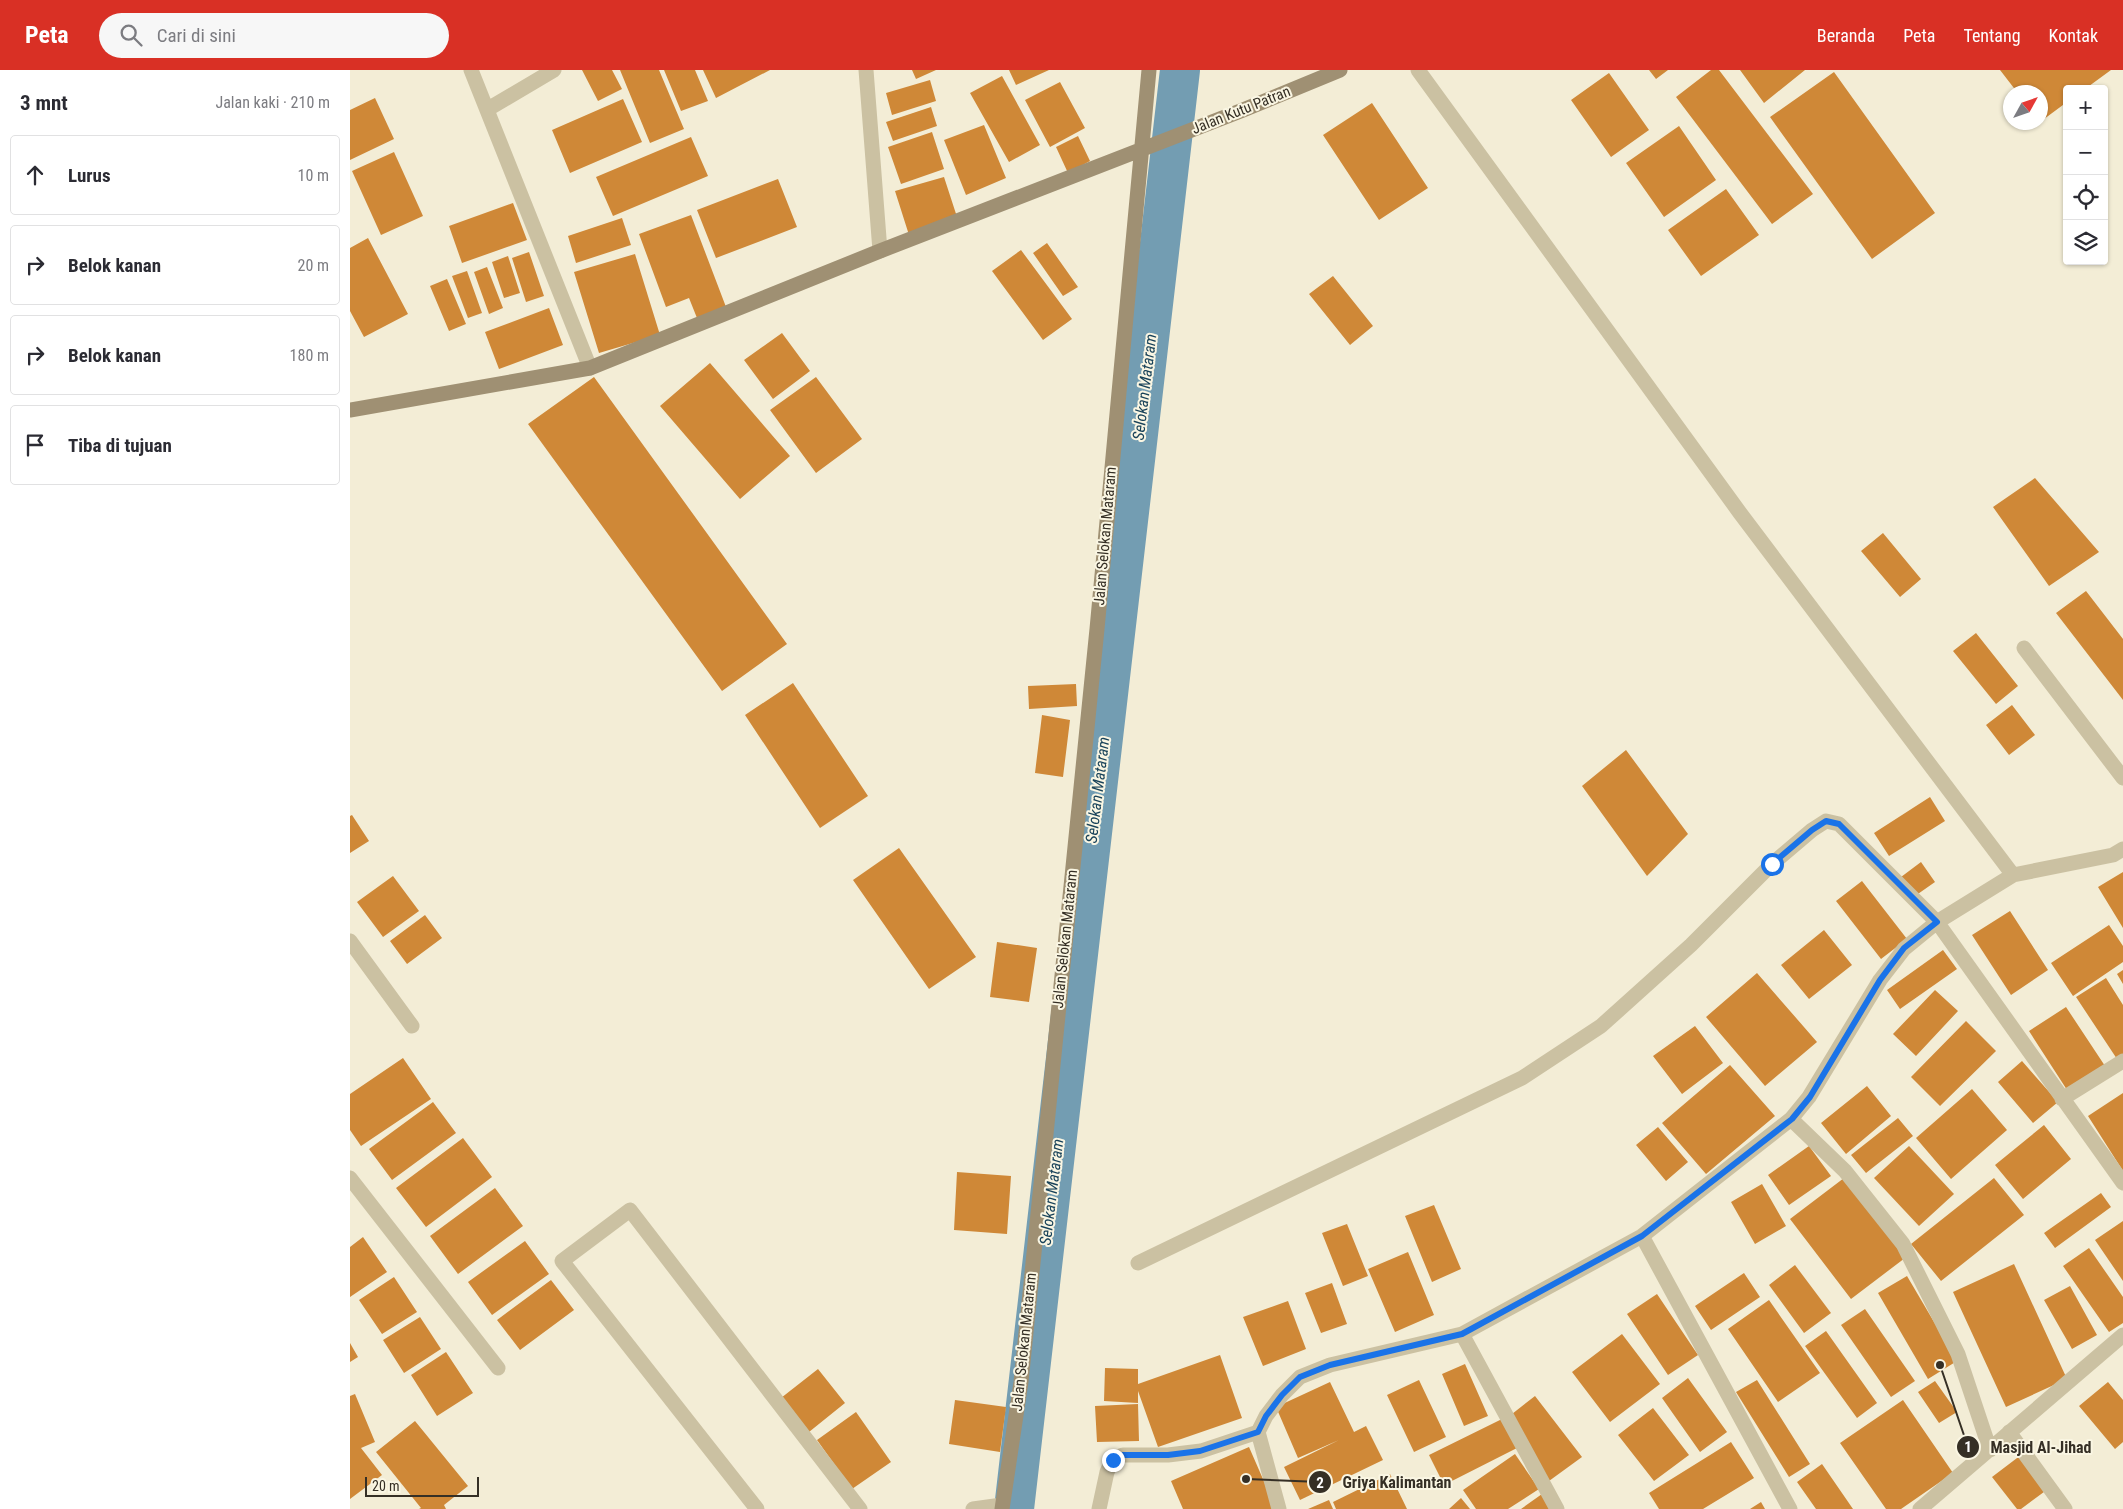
<!DOCTYPE html>
<html lang="id">
<head>
<meta charset="utf-8">
<style>
  body { margin:0; font-family:"Roboto Condensed",sans-serif; background:#f7f7f7; color:#2b2b33 }
  .controls { position:absolute; right:15px; top:15px; display:grid; overflow:hidden; border-radius:5px; box-shadow:0 1px 4px #0004 }
  .controls button { width:45px; height:45px; display:grid; place-items:center; padding:0; border:0; border-bottom:1px solid #e1e1e2; background:#fff; color:#2b2b33; font:25px sans-serif }
  .compass { position:absolute; left:1653px; top:15px; width:45px; height:45px; border-radius:50%; background:#fff; box-shadow:0 1px 4px #0004; rotate:50deg }
  .scale { position:absolute; left:15px; bottom:12px; width:114px; box-sizing:border-box; padding-left:5px; border:2px solid #352f25; border-top:0; font-size:14px; line-height:18px; white-space:nowrap; color:#352f25; -webkit-text-stroke:4px #faf6e3; paint-order:stroke }
  .stop { position:absolute; width:15px; height:15px; margin:-11px; border:4px solid #1a73e8; border-radius:50%; background:#fff }
  .stop.end { background:#1a73e8; border-color:#fff; box-shadow:0 1px 5px #0008 }
  .list { margin:0; padding:0; list-style:none }
  h2 { display:flex; justify-content:space-between; align-items:center; height:65px; margin:0; padding:0 20px; font-size:21px }
  h2 small { font-size:16px; font-weight:400; color:#7c7c81 }
  .list li { display:grid; grid-template-columns:32px 1fr auto; gap:15px; align-items:center; box-sizing:border-box; height:80px; margin:0 10px 10px; padding:0 10px; border:1px solid #e1e1e2; border-radius:5px }
  .list b { display:block; font-size:19px; white-space:nowrap }
  .list em { font-size:16px; font-style:normal; color:#7c7c81 }
  .icon { flex:none; width:28px; height:28px; fill:none; stroke:currentColor; stroke-width:2; stroke-linecap:round; stroke-linejoin:round }
  .map { position:relative; flex:none; width:1773px; height:1439px; overflow:hidden }
  header { display:flex; align-items:center; gap:30px; box-sizing:border-box; height:70px; padding:0 25px; background:#d93025; color:#fff }
  header strong { font-size:24px }
  nav { display:flex; gap:28px; margin-inline-start:auto; font-size:18px }
  .search { width:350px; height:45px; background:#f7f7f7; display:flex; align-items:center; gap:12px; box-sizing:border-box; padding:0 18px; border-radius:28px; color:#7c7c81; font-size:19px }
  main { display:flex }
  aside { flex:1; background:#fff }
  .map>svg:first-child { display:block }
  .lines { fill:none; stroke-linecap:round; stroke-linejoin:round }
  .canal { stroke:#739db2; stroke-width:40 }
  .building { fill:#cf8837 }
  .street { stroke:#cbc1a2; stroke-width:15 }
  .secondary { stroke:#9f9073; stroke-width:15 }
  .route { stroke:#1a73e8; stroke-width:6 }
  .labels { text-anchor:middle; stroke-width:4; stroke-linejoin:round; paint-order:stroke }
  .street-label { font-size:15px; fill:#352f25; stroke:#faf6e3 }
  .water-label { font-size:16px; font-style:italic; fill:#184259; stroke:#faf6e3 }
  .leader { fill:none; stroke:#352f25; stroke-width:2 }
  .callout-dot { fill:#352f25; stroke:#faf6e3; stroke-width:2 }
  .mark-label { font-size:15px; text-anchor:middle; font-weight:bold; fill:#fff }
  .callout-label { font-size:16px; text-anchor:middle; font-weight:bold; fill:#352f25; stroke:#faf6e3; stroke-width:4; stroke-linejoin:round; paint-order:stroke }
</style>
</head>
<body>
<header>
<strong>Peta</strong>
<div class="search"><svg class="icon" aria-label="search" viewBox="0 0 24 24"><circle cx="10" cy="10" r="6"/><path d="M15 15l6 6"/></svg>Cari di sini</div>
<nav><a>Beranda</a><a>Peta</a><a>Tentang</a><a>Kontak</a></nav>
</header>
<main>
<aside>
<h2>3 mnt<small>Jalan kaki · 210 m</small></h2>
<ul class="list">
<li><svg class="icon" aria-label="ahead" viewBox="0 0 24 24"><path d="M12 20V5M6 11l6-6 6 6"/></svg><div><b>Lurus</b></div><em>10 m</em></li>
<li><svg class="icon" aria-label="right" viewBox="0 0 24 24"><path d="M7 20v-9h11M14 6l5 5-5 5"/></svg><div><b>Belok kanan</b></div><em>20 m</em></li>
<li><svg class="icon" aria-label="right" viewBox="0 0 24 24"><path d="M7 20v-9h11M14 6l5 5-5 5"/></svg><div><b>Belok kanan</b></div><em>180 m</em></li>
<li><svg class="icon" aria-label="arrive" viewBox="0 0 24 24"><path d="M6 21V4h12l-3 4 3 4H6"/></svg><div><b>Tiba di tujuan</b></div></li>
</ul>
</aside>
<div class="map">
<svg width="1773" height="1439" viewBox="0 0 1773 1439">
  <rect width="100%" height="100%" fill="#f3edd6"/>
  <g class="lines">
    <path class="canal" d="M 664,1439 L 830,0"/>
  </g>
  <path class="building" d="M 232,0 L 262,0 L 272,19 L 248,31 Z
    M 270,0 L 309,0 L 334,59 L 300,73 Z
    M 314,0 L 345,0 L 358,31 L 331,41 Z
    M 353,0 L 420,0 L 366,28 Z
    M 562,0 L 586,0 L 566,9 Z
    M 659,0 L 699,0 L 666,15 Z
    M 1299,0 L 1318,0 L 1306,9 Z
    M 1361,0 L 1369,0 L 1463,124 L 1422,154 L 1326,27 Z
    M 1390,0 L 1455,0 L 1414,33 Z
    M 1650,0 L 1761,0 L 1735,19 L 1717,19 L 1717,32 L 1690,52 L 1690,22 L 1667,22 Z
    M 1484,2 L 1585,143 L 1522,189 L 1420,47 Z
    M 1259,3 L 1299,60 L 1261,87 L 1221,30 Z
    M 652,6 L 690,75 L 659,92 L 620,23 Z
    M 580,10 L 586,31 L 542,45 L 536,23 Z
    M 710,12 L 735,58 L 700,77 L 675,30 Z
    M 25,28 L 44,69 L 0,90 L 0,40 Z
    M 273,29 L 292,72 L 220,103 L 202,60 Z
    M 1022,33 L 1078,118 L 1029,150 L 973,65 Z
    M 581,37 L 587,56 L 543,71 L 536,52 Z
    M 634,55 L 656,108 L 616,125 L 594,70 Z
    M 1329,56 L 1366,110 L 1314,147 L 1276,93 Z
    M 582,62 L 594,99 L 551,114 L 538,77 Z
    M 728,66 L 740,91 L 718,103 L 706,77 Z
    M 341,67 L 358,106 L 263,146 L 246,107 Z
    M 44,82 L 73,146 L 31,165 L 2,101 Z
    M 594,107 L 608,150 L 559,165 L 545,121 Z
    M 428,109 L 447,157 L 366,188 L 347,140 Z
    M 1376,119 L 1409,165 L 1351,206 L 1318,160 Z
    M 163,133 L 177,170 L 112,193 L 99,156 Z
    M 341,145 L 376,237 L 347,248 L 339,228 L 316,237 L 289,164 Z
    M 272,148 L 281,175 L 226,193 L 218,166 Z
    M 18,168 L 58,244 L 14,267 L 0,241 L 0,178 Z
    M 697,173 L 728,217 L 713,226 L 683,183 Z
    M 671,180 L 722,249 L 693,270 L 642,201 Z
    M 179,182 L 194,226 L 176,232 L 162,188 Z
    M 285,184 L 310,265 L 249,283 L 224,202 Z
    M 158,186 L 170,223 L 154,228 L 142,192 Z
    M 137,197 L 153,238 L 139,244 L 124,202 Z
    M 117,201 L 132,243 L 118,248 L 102,206 Z
    M 983,206 L 1023,256 L 1000,275 L 959,224 Z
    M 97,209 L 116,254 L 99,261 L 80,216 Z
    M 199,238 L 213,275 L 149,299 L 135,262 Z
    M 432,263 L 460,301 L 423,329 L 394,290 Z
    M 360,293 L 440,386 L 390,429 L 310,336 Z
    M 244,307 L 437,574 L 372,621 L 178,354 Z
    M 466,307 L 512,369 L 466,403 L 420,340 Z
    M 1685,408 L 1749,482 L 1699,516 L 1643,437 Z
    M 1533,463 L 1571,509 L 1550,527 L 1511,481 Z
    M 1736,521 L 1773,569 L 1773,630 L 1706,543 Z
    M 1626,563 L 1668,616 L 1646,634 L 1603,581 Z
    M 443,613 L 518,726 L 470,758 L 395,645 Z
    M 726,614 L 727,636 L 679,639 L 678,616 Z
    M 1662,635 L 1685,665 L 1659,685 L 1636,655 Z
    M 692,645 L 720,650 L 713,707 L 685,703 Z
    M 1276,680 L 1338,764 L 1297,806 L 1232,716 Z
    M 1580,727 L 1595,751 L 1539,786 L 1524,763 Z
    M 2,745 L 19,771 L 0,783 L 0,746 Z
    M 549,778 L 626,887 L 579,919 L 503,810 Z
    M 1571,792 L 1585,812 L 1565,826 L 1551,807 Z
    M 1773,802 L 1773,858 L 1748,817 Z
    M 43,806 L 69,841 L 33,867 L 7,832 Z
    M 1512,811 L 1557,869 L 1531,889 L 1486,831 Z
    M 1660,841 L 1698,900 L 1661,925 L 1622,865 Z
    M 75,845 L 92,868 L 57,894 L 40,871 Z
    M 1759,855 L 1773,876 L 1773,892 L 1723,926 L 1701,893 Z
    M 1474,860 L 1502,895 L 1459,929 L 1431,895 Z
    M 647,872 L 687,878 L 679,932 L 640,927 Z
    M 1593,880 L 1607,899 L 1550,939 L 1537,920 Z
    M 1773,900 L 1773,914 L 1767,904 Z
    M 1407,903 L 1467,972 L 1415,1016 L 1356,947 Z
    M 1756,908 L 1773,935 L 1773,985 L 1767,989 L 1726,927 Z
    M 1585,920 L 1608,941 L 1566,986 L 1543,964 Z
    M 1716,937 L 1757,999 L 1719,1023 L 1679,961 Z
    M 1616,951 L 1646,981 L 1590,1036 L 1561,1007 Z
    M 1345,956 L 1373,993 L 1332,1024 L 1303,986 Z
    M 53,988 L 81,1029 L 11,1076 L 0,1060 L 0,1024 Z
    M 1672,991 L 1708,1032 L 1683,1053 L 1648,1012 Z
    M 1380,995 L 1425,1046 L 1356,1104 L 1312,1053 Z
    M 1517,1016 L 1541,1046 L 1496,1084 L 1471,1053 Z
    M 1622,1019 L 1657,1060 L 1601,1109 L 1566,1068 Z
    M 1773,1023 L 1773,1101 L 1738,1046 Z
    M 83,1032 L 106,1063 L 42,1110 L 19,1079 Z
    M 1548,1048 L 1563,1066 L 1516,1103 L 1501,1085 Z
    M 1694,1055 L 1721,1089 L 1673,1129 L 1645,1095 Z
    M 1308,1057 L 1338,1092 L 1316,1111 L 1286,1075 Z
    M 113,1068 L 142,1107 L 76,1157 L 46,1118 Z
    M 1459,1076 L 1481,1106 L 1439,1135 L 1418,1105 Z
    M 1559,1076 L 1604,1124 L 1569,1156 L 1524,1108 Z
    M 607,1102 L 661,1106 L 657,1164 L 604,1160 Z
    M 1494,1108 L 1555,1188 L 1501,1229 L 1440,1149 Z
    M 1644,1108 L 1674,1145 L 1591,1211 L 1561,1174 Z
    M 1412,1114 L 1436,1156 L 1405,1174 L 1381,1132 Z
    M 145,1118 L 173,1156 L 108,1204 L 80,1166 Z
    M 1751,1123 L 1761,1137 L 1705,1178 L 1694,1163 Z
    M 1084,1135 L 1111,1199 L 1082,1212 L 1055,1146 Z
    M 1773,1151 L 1773,1211 L 1745,1170 Z
    M 997,1154 L 1018,1206 L 993,1216 L 972,1163 Z
    M 13,1167 L 37,1202 L 0,1227 L 0,1177 Z
    M 175,1171 L 199,1204 L 142,1245 L 118,1212 Z
    M 1739,1178 L 1773,1227 L 1773,1253 L 1759,1262 L 1713,1196 Z
    M 1058,1182 L 1084,1245 L 1045,1262 L 1018,1199 Z
    M 1664,1194 L 1717,1309 L 1656,1337 L 1603,1222 Z
    M 1445,1195 L 1481,1243 L 1454,1263 L 1419,1215 Z
    M 1394,1203 L 1410,1227 L 1361,1260 L 1345,1236 Z
    M 1557,1206 L 1607,1291 L 1578,1309 L 1528,1223 Z
    M 44,1207 L 67,1242 L 32,1264 L 9,1230 Z
    M 201,1210 L 224,1240 L 170,1280 L 147,1250 Z
    M 982,1213 L 997,1254 L 971,1263 L 955,1223 Z
    M 1720,1216 L 1747,1265 L 1722,1279 L 1694,1230 Z
    M 1307,1224 L 1348,1285 L 1318,1305 L 1277,1244 Z
    M 1419,1230 L 1470,1303 L 1428,1332 L 1378,1259 Z
    M 938,1231 L 956,1279 L 913,1296 L 893,1247 Z
    M 1515,1239 L 1565,1311 L 1541,1327 L 1491,1255 Z
    M 70,1247 L 91,1279 L 54,1303 L 33,1270 Z
    M 1476,1261 L 1527,1333 L 1507,1348 L 1455,1276 Z
    M 1272,1264 L 1310,1314 L 1260,1352 L 1222,1302 Z
    M 0,1273 L 8,1287 L 0,1292 Z
    M 96,1282 L 123,1323 L 87,1346 L 61,1305 Z
    M 870,1285 L 892,1348 L 808,1377 L 788,1321 L 788,1333 L 754,1331 L 755,1298 L 788,1299 L 788,1314 Z
    M 1115,1294 L 1138,1346 L 1114,1356 L 1092,1304 Z
    M 468,1299 L 495,1333 L 459,1362 L 431,1328 Z
    M 1338,1308 L 1377,1362 L 1350,1382 L 1312,1328 Z
    M 1069,1310 L 1096,1367 L 1064,1382 L 1037,1325 Z
    M 1407,1310 L 1460,1394 L 1439,1407 L 1386,1322 Z
    M 1585,1311 L 1607,1342 L 1589,1353 L 1568,1322 Z
    M 980,1312 L 1004,1362 L 1016,1356 L 1033,1390 L 950,1430 L 934,1397 L 989,1370 L 948,1388 L 926,1337 Z
    M 1758,1312 L 1773,1330 L 1773,1372 L 1765,1379 L 1729,1336 Z
    M 5,1324 L 25,1372 L 11,1378 L 32,1405 L 0,1429 L 0,1326 Z
    M 1185,1326 L 1232,1387 L 1199,1411 L 1162,1344 Z
    M 605,1330 L 656,1337 L 650,1382 L 599,1374 Z
    M 1553,1330 L 1603,1403 L 1551,1439 L 1536,1439 L 1490,1373 Z
    M 788,1334 L 789,1371 L 747,1372 L 745,1336 Z
    M 1303,1338 L 1339,1385 L 1304,1411 L 1268,1365 Z
    M 506,1342 L 541,1392 L 502,1419 L 467,1370 Z
    M 1152,1349 L 1167,1378 L 1094,1415 L 1079,1385 Z
    M 65,1351 L 118,1416 L 94,1435 L 96,1439 L 69,1439 L 71,1438 L 26,1382 Z
    M 1381,1372 L 1404,1408 L 1353,1439 L 1309,1439 L 1299,1423 Z
    M 899,1377 L 926,1439 L 833,1439 L 821,1411 Z
    M 1165,1384 L 1189,1419 L 1158,1439 L 1126,1439 L 1113,1420 Z
    M 1671,1385 L 1698,1419 L 1671,1439 L 1667,1439 L 1642,1407 Z
    M 1472,1394 L 1503,1439 L 1466,1439 L 1447,1412 Z
    M 1040,1404 L 1057,1439 L 986,1439 L 983,1432 Z
    M 1192,1424 L 1202,1439 L 1171,1439 Z
    M 1111,1428 L 1120,1439 L 1099,1439 Z
    M 979,1430 L 983,1439 L 958,1439 Z
    M 1411,1432 L 1415,1439 L 1400,1439 Z"/>
  <g class="lines">
    <path class="street" d="M 121,0 L 240,298
      M 516,0 L 530,181
      M 1068,0 L 1390,443 L 1663,805
      M 138,39 L 204,0
      M 1674,578 L 1773,708
      M 0,871 L 62,956
      M 1712,1029 L 1773,991
      M 1441,1049 L 1495,1101 L 1553,1174 L 1608,1284 L 1640,1380
      M 0,1108 L 148,1298
      M 1292,1166 L 1440,1439
      M 788,1193 L 1172,1008 L 1251,956 L 1341,875 L 1422,794 L 1462,760 L 1476,751 L 1489,754 L 1587,852 L 1773,1113
      M 1112,1264 L 1207,1439
      M 1659,1362 L 1715,1439
      M 407,1439 L 212,1191 L 280,1140 L 510,1439
      M 623,1439 L 652,1435
      M 749,1439 L 757,1402 L 763,1389 L 773,1385 L 818,1385 L 851,1381 L 908,1362
      M 929,1439 L 908,1362 L 916,1346 L 932,1325 L 950,1307 L 980,1295 L 1112,1264 L 1292,1166 L 1441,1049 L 1459,1027 L 1530,910 L 1554,879 L 1587,852 L 1663,805 L 1763,785 L 1773,779
      M 1570,1439 L 1773,1265"/>
    <path class="secondary" d="M 0,340 L 240,298 L 530,181 L 893,40 L 990,0
      M 652,1439 L 671,1312 L 747,559 L 799,0"/>
  </g>
  <g class="lines">
    <path class="route" d="M 763,1390 L 773,1385 L 818,1385 L 850,1381 L 908,1362 L 916,1346 L 932,1325 L 950,1307 L 980,1295 L 1112,1264 L 1292,1166 L 1442,1049 L 1460,1027 L 1530,910 L 1554,878 L 1587,852 L 1489,754 L 1476,751 L 1462,760 L 1422,794"/>
  </g>
  <g class="labels">
    <g class="street-label">
      <text transform="translate(891 40) rotate(-22)" y="5">Jalan Kutu Patran</text>
      <text transform="translate(755 466) rotate(-85)" y="5">Jalan Selokan Mataram</text>
      <text transform="translate(715 869) rotate(-84)" y="5">Jalan Selokan Mataram</text>
      <text transform="translate(674 1272) rotate(-84)" y="5">Jalan Selokan Mataram</text>
    </g>
    <g class="water-label">
      <text transform="translate(794 317) rotate(-83)" y="6">Selokan Mataram</text>
      <text transform="translate(747 720) rotate(-83)" y="6">Selokan Mataram</text>
      <text transform="translate(701 1122) rotate(-83)" y="6">Selokan Mataram</text>
    </g>
  </g>
  <path class="leader" d="M1590 1295L1618 1377M896 1409L970 1412"/>
  <g class="callout-dot">
    <circle cx="1590" cy="1295" r="5"/>
    <circle cx="896" cy="1409" r="5"/>
    <circle cx="1618" cy="1377" r="12"/>
    <circle cx="970" cy="1412" r="12"/>
  </g>
  <g class="mark-label">
    <text x="1618" y="1382">1</text>
    <text x="970" y="1418">2</text>
  </g>
  <g class="callout-label">
    <text x="1691" y="1383">Masjid Al-Jihad</text>
    <text x="1047" y="1418">Griya Kalimantan</text>
  </g>
</svg>
<div class="controls">
<button>+</button>
<button>−</button>
<button><svg class="icon" aria-label="locate" viewBox="0 0 24 24"><circle cx="12" cy="12" r="6"/><path d="M12 2v4M12 18v4M2 12h4M18 12h4"/></svg></button>
<button><svg class="icon" aria-label="layers" viewBox="0 0 24 24"><path d="M12 4l9 5-9 5-9-5zM3 14l9 5 9-5"/></svg></button>
</div>
<svg class="compass" viewBox="-18 -18 36 36"><path d="M0-13l5 13h-10z" fill="#e53935"/><path d="M0 13l5-13h-10z" fill="#7c7c81"/></svg>
<div class="scale">20 m</div>
<div class="stop" style="left:1422px;top:794px"></div>
<div class="stop end" style="left:763px;top:1390px"></div>
</div>
</main>
</body>
</html>
